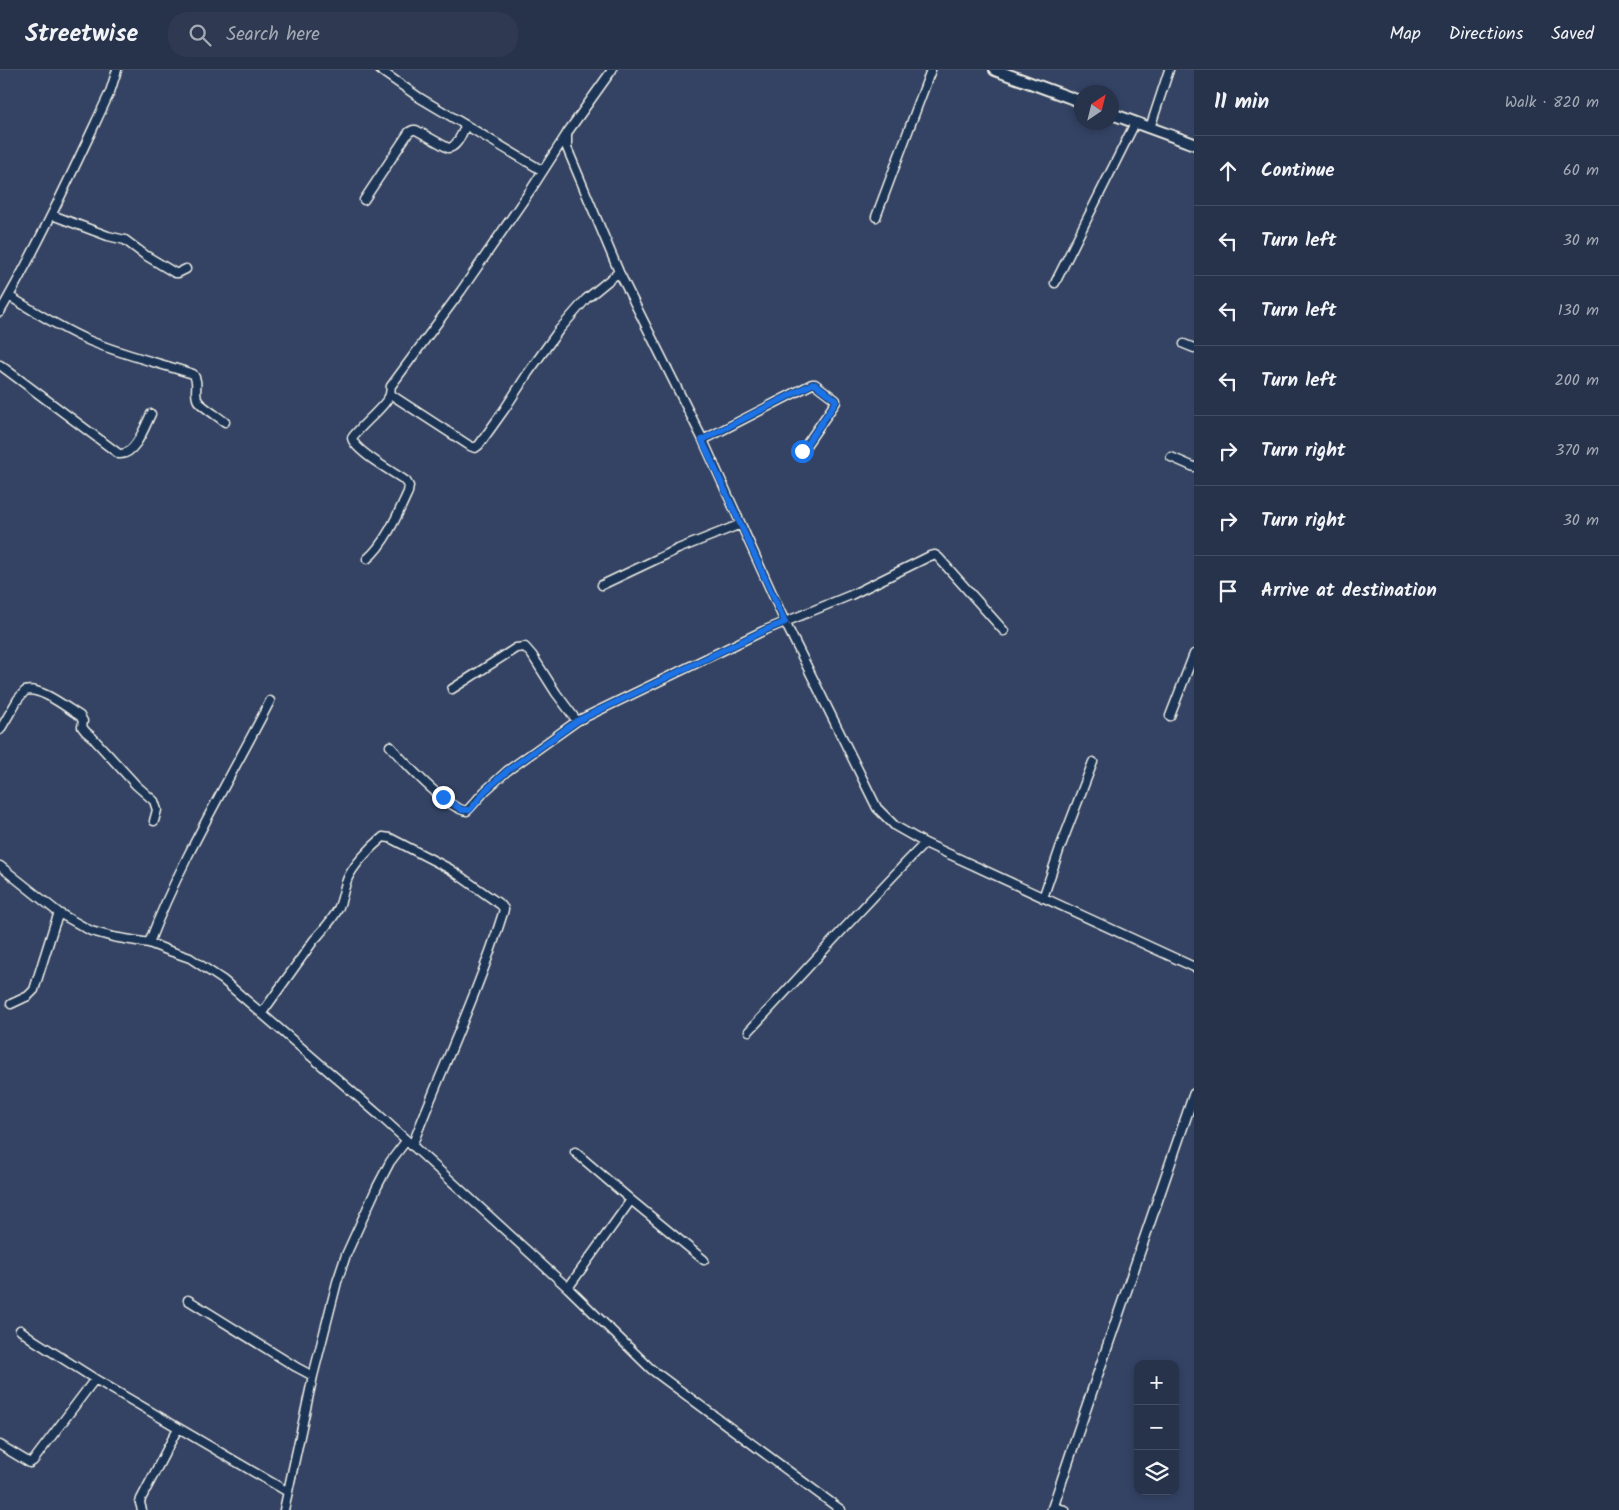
<!DOCTYPE html>
<html lang="en">
<head>
<meta charset="utf-8">
<style>
  body { margin:0; font-family:Kalam,sans-serif; background:#2f3a52; color:#f1f3f6 }
  .controls { position:absolute; right:15px; bottom:15px; display:grid; overflow:hidden; border-radius:10px; box-shadow:0 2px 8px #0003 }
  .controls button { width:45px; height:45px; display:grid; place-items:center; padding:0; border:0; border-bottom:1px solid #434d63; background:#27324b; color:#f1f3f6; font:25px sans-serif }
  .compass { position:absolute; left:1074px; top:15px; width:45px; height:45px; border-radius:50%; background:#27324b; box-shadow:0 2px 8px #0003; rotate:35deg }
  .stop { position:absolute; width:15px; height:15px; margin:-11px; border:4px solid #1a73e8; border-radius:50%; background:#fff }
  .stop.end { background:#1a73e8; border-color:#fff; box-shadow:0 1px 5px #0008 }
  .list { margin:0; padding:0; list-style:none }
  h2 { display:flex; justify-content:space-between; align-items:center; height:65px; margin:0; padding:0 20px; font-size:21px }
  h2 small { font-size:16px; font-weight:400; color:#a4aab5 }
  .list li { display:grid; grid-template-columns:32px 1fr auto; gap:15px; align-items:center; box-sizing:border-box; height:70px; padding:0 20px; border-top:1px solid #434d63 }
  .list b { display:block; font-size:19px; white-space:nowrap }
  .list em { font-size:16px; font-style:normal; color:#a4aab5 }
  .icon { flex:none; width:28px; height:28px; fill:none; stroke:currentColor; stroke-width:2; stroke-linecap:round; stroke-linejoin:round }
  .map { position:relative; flex:none; width:1194px; height:1440px; overflow:hidden }
  header { display:flex; align-items:center; gap:30px; box-sizing:border-box; height:70px; padding:0 25px; background:#27324b; border-bottom:1px solid #434d63 }
  header strong { font-size:24px }
  nav { display:flex; gap:28px; margin-inline-start:auto; font-size:18px }
  .search { width:350px; height:45px; background:#2f3a52; display:flex; align-items:center; gap:12px; box-sizing:border-box; padding:0 18px; border-radius:20px; color:#a4aab5; font-size:19px }
  main { display:flex }
  aside { flex:1; background:#27324b }
  .map>svg:first-child { display:block }
  .lines { fill:none; stroke-linecap:round; stroke-linejoin:round }
  .minor-casing { stroke:#f4f1e8; stroke-width:11 }
  .tertiary-casing { stroke:#f4f1e8; stroke-width:12 }
  .secondary-casing { stroke:#f4f1e8; stroke-width:14 }
  .minor { stroke:#1d3557; stroke-width:8 }
  .tertiary { stroke:#1d3557; stroke-width:9 }
  .secondary { stroke:#1d3557; stroke-width:10 }
  .route { stroke:#1a73e8; stroke-width:6 }
</style>
</head>
<body>
<header>
<strong>Streetwise</strong>
<div class="search"><svg class="icon" aria-label="search" viewBox="0 0 24 24"><circle cx="10" cy="10" r="6"/><path d="M15 15l6 6"/></svg>Search here</div>
<nav><a>Map</a><a>Directions</a><a>Saved</a></nav>
</header>
<main>
<div class="map">
<svg width="1194" height="1440" viewBox="0 0 1194 1440">
  <rect width="100%" height="100%" fill="#344364"/>
  <filter id="ink" filterUnits="userSpaceOnUse"><feTurbulence type="fractalNoise" baseFrequency=".02" numOctaves="2"/><feDisplacementMap in="SourceGraphic" scale="10" xChannelSelector="R" yChannelSelector="G"/><feConvolveMatrix kernelMatrix="1 2 1 2 8 2 1 2 1" color-interpolation-filters="sRGB"/></filter>
  <g filter="url(#ink)">
    <g class="lines">
      <defs>
        <path id="minor" d="M 380,0 L 420,28 L 543,101
          M 612,0 L 567,63 L 567,78 L 619,202 L 703,370 L 785,552 L 877,738 L 895,756 L 925,773 L 1194,897
          M 1150,58 L 1169,0
          M 364,130 L 409,62 L 413,60 L 416,60 L 448,78 C 457,78 462,63 466,55
          M 52,145 L 108,166 L 125,170 L 145,185 L 175,203 L 178,203 L 186,199
          M 876,147 L 931,0
          M 1055,213 L 1135,53
          M 9,226 C 35,242 62,259 90,271 C 124,285 159,293 193,304 C 200,312 193,323 198,331 C 201,336 219,347 225,352
          M 0,242 C 41,171 75,96 110,22 L 117,0
          M 1184,274 L 1194,278
          M 0,295 L 119,384 C 135,386 145,356 151,344
          M 390,324 L 470,376 L 475,378 L 479,375 L 504,340 L 528,303 L 559,260 L 586,229 L 619,202
          M 703,370 L 812,314 L 815,314 L 836,330 L 836,332 L 802,381
          M 1171,387 L 1194,397
          M 367,489 C 385,474 398,444 408,422 L 409,416 L 406,411 C 395,403 354,381 352,368 C 360,356 388,334 390,324 C 391,321 390,319 391,316 L 461,221 L 532,118 L 566,65
          M 602,515 L 678,479 L 741,454
          M 452,619 L 516,578 L 525,577 L 532,585 L 556,623 L 577,651
          M 1170,646 L 1194,584
          M 0,660 L 18,629 L 25,621 C 40,616 67,638 80,646 L 83,651 L 82,657 L 86,662 L 92,667 L 136,715 L 154,731 L 157,740 L 154,751
          M 390,676 C 404,692 447,739 467,741 L 485,721 L 507,701 L 577,651 L 763,561 L 851,525 L 930,486 L 935,485 L 939,488 L 1004,561
          M 0,796 L 59,843 L 91,861 L 113,867 L 149,873 L 167,880 L 190,888 L 223,910 L 379,1045 L 568,1218 L 651,1299 L 841,1440
          M 1043,828 L 1060,778 L 1093,692
          M 149,873 C 181,789 229,711 270,631
          M 11,934 L 28,926 L 34,920 L 54,856 L 59,843
          M 262,943 L 314,870 C 323,860 332,851 338,839 C 342,831 343,822 346,813 C 350,798 371,777 383,767 L 390,768 L 450,799 L 501,835 L 504,839 L 503,843 C 478,923 442,998 412,1076
          M 749,961 C 808,898 865,834 925,773
          M 631,1130 L 704,1190
          M 568,1218 L 631,1130 L 575,1082
          M 188,1230 L 296,1297 L 313,1306
          M 20,1260 L 35,1271 L 95,1309 L 288,1422
          M 0,1375 L 30,1393 L 33,1391 L 95,1309
          M 1054,1437 L 1065,1440
          M 142,1440 L 140,1433 L 141,1429 L 178,1358
          M 284,1440 L 313,1306 L 337,1212 L 346,1185 L 377,1117 L 390,1092 L 406,1071"/>
        <path id="tertiary" d="M 1052,1440 L 1079,1359 L 1194,1024"/>
        <path id="secondary" d="M 995,0 L 1082,32
          M 1112,44 L 1194,74"/>
      </defs>
      <use href="#minor" class="minor-casing"/>
      <use href="#tertiary" class="tertiary-casing"/>
      <use href="#secondary" class="secondary-casing"/>
      <use href="#minor" class="minor"/>
      <use href="#tertiary" class="tertiary"/>
      <use href="#secondary" class="secondary"/>
    </g>
  </g>
  <g class="lines" filter="url(#ink)">
    <path class="route" d="M 443,727 L 462,740 L 470,740 L 485,721 L 507,701 L 577,651 L 763,561 L 785,552 L 702,370 L 812,314 L 815,314 L 836,330 L 836,332 L 802,381"/>
  </g>
</svg>
<div class="controls">
<button>+</button>
<button>−</button>
<button><svg class="icon" aria-label="layers" viewBox="0 0 24 24"><path d="M12 4l9 5-9 5-9-5zM3 14l9 5 9-5"/></svg></button>
</div>
<svg class="compass" viewBox="-18 -18 36 36"><path d="M0-13l5 13h-10z" fill="#e53935"/><path d="M0 13l5-13h-10z" fill="#a4aab5"/></svg>
<div class="stop" style="left:802px;top:381px"></div>
<div class="stop end" style="left:443px;top:727px"></div>
</div>
<aside>
<h2>11 min<small>Walk · 820 m</small></h2>
<ul class="list">
<li><svg class="icon" aria-label="ahead" viewBox="0 0 24 24"><path d="M12 20V5M6 11l6-6 6 6"/></svg><div><b>Continue</b></div><em>60 m</em></li>
<li><svg class="icon" aria-label="left" viewBox="0 0 24 24"><path d="M17 20v-9H6M10 6l-5 5 5 5"/></svg><div><b>Turn left</b></div><em>30 m</em></li>
<li><svg class="icon" aria-label="left" viewBox="0 0 24 24"><path d="M17 20v-9H6M10 6l-5 5 5 5"/></svg><div><b>Turn left</b></div><em>130 m</em></li>
<li><svg class="icon" aria-label="left" viewBox="0 0 24 24"><path d="M17 20v-9H6M10 6l-5 5 5 5"/></svg><div><b>Turn left</b></div><em>200 m</em></li>
<li><svg class="icon" aria-label="right" viewBox="0 0 24 24"><path d="M7 20v-9h11M14 6l5 5-5 5"/></svg><div><b>Turn right</b></div><em>370 m</em></li>
<li><svg class="icon" aria-label="right" viewBox="0 0 24 24"><path d="M7 20v-9h11M14 6l5 5-5 5"/></svg><div><b>Turn right</b></div><em>30 m</em></li>
<li><svg class="icon" aria-label="arrive" viewBox="0 0 24 24"><path d="M6 21V4h12l-3 4 3 4H6"/></svg><div><b>Arrive at destination</b></div></li>
</ul>
</aside>
</main>
</body>
</html>
